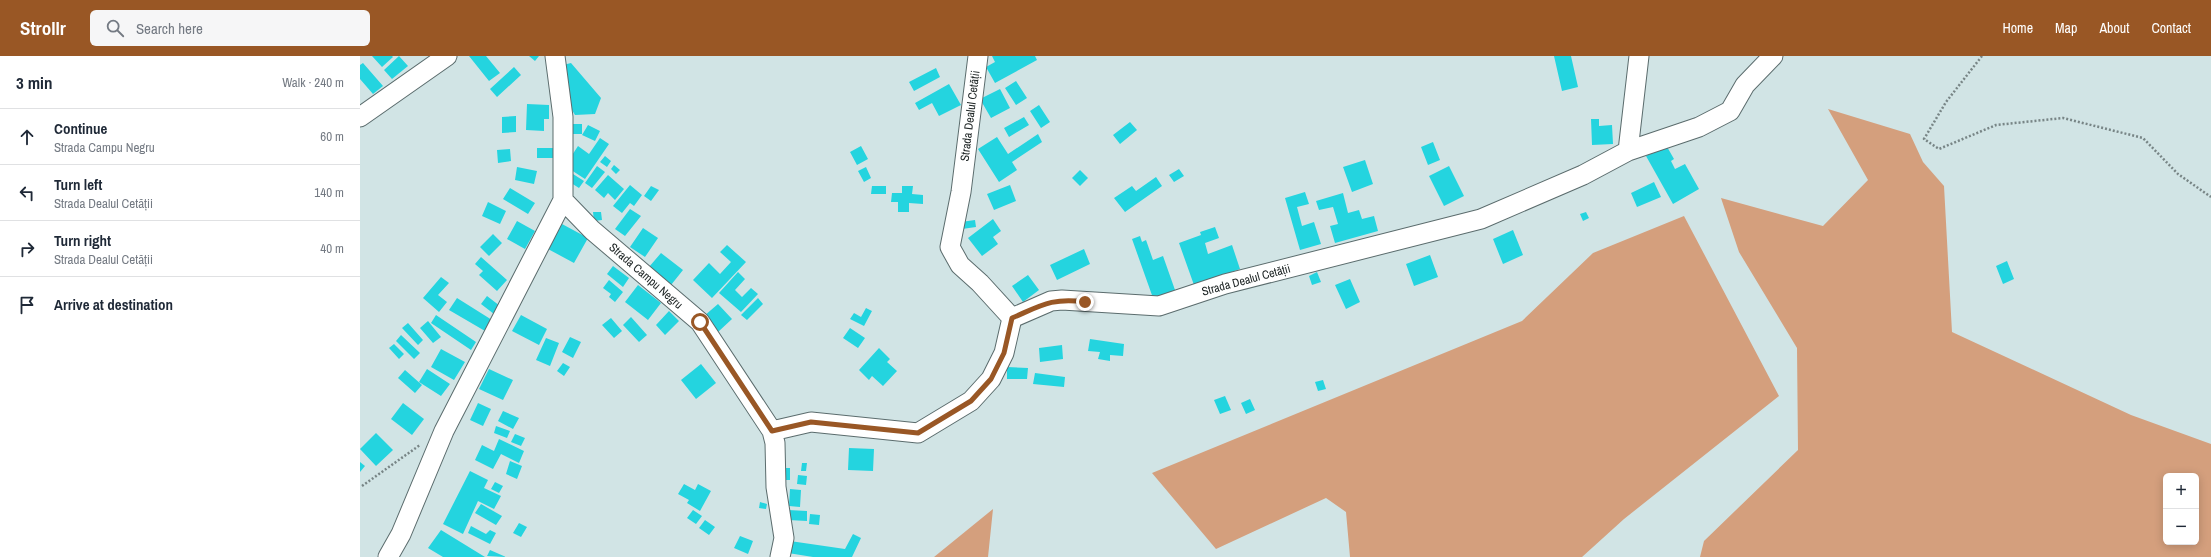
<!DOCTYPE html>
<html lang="en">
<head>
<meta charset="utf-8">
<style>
  body { margin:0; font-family:"Archivo Narrow",sans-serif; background:#f6f6f7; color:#1f2937 }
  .controls { position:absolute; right:12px; bottom:12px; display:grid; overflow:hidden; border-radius:6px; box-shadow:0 2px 10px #0003 }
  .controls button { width:36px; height:36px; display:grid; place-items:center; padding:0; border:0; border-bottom:1px solid #e0e1e3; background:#fff; color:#1f2937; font:20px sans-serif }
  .stop { position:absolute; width:12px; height:12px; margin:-9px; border:3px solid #995725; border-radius:50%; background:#fff }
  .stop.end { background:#995725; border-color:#fff; box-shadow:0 1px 4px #0008 }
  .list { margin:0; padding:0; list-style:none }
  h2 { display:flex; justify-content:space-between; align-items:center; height:52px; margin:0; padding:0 16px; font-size:17px }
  h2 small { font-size:13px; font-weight:400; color:#747a83 }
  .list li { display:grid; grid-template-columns:26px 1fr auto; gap:12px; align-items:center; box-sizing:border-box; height:56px; padding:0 16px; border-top:1px solid #e0e1e3 }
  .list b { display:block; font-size:15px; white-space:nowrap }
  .list p { margin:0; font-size:13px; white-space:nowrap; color:#747a83 }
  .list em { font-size:13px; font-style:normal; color:#747a83 }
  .icon { flex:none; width:22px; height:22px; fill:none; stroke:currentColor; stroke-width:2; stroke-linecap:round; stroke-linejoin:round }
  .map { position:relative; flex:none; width:1851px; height:501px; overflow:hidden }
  header { display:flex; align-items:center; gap:24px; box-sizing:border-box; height:56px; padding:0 20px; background:#995725; color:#fff }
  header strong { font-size:19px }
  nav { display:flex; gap:22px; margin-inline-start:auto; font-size:14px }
  .search { width:280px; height:36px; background:#f6f6f7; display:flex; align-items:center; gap:10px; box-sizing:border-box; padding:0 14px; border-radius:6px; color:#747a83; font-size:15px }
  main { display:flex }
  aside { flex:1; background:#fff }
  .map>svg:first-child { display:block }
  .green { fill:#d49f7d; fill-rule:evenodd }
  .building { fill:#24d4df }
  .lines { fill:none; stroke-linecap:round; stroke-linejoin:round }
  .minor-casing { stroke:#5b6c6d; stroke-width:21 }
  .path { stroke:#788586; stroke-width:2.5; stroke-dasharray:2 2; stroke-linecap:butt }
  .minor { stroke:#fff; stroke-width:19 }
  .route { stroke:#995725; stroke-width:5 }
  .labels { text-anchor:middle; stroke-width:3; stroke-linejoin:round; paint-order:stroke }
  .street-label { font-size:12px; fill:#212828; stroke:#fff }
</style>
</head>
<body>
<header>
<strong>Strollr</strong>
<div class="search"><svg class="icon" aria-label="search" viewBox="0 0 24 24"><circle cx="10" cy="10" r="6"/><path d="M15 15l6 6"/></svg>Search here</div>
<nav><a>Home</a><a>Map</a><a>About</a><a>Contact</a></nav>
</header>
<main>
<aside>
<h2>3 min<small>Walk · 240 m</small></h2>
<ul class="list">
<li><svg class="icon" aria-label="ahead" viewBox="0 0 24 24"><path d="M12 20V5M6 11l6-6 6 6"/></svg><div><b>Continue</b><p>Strada Campu Negru</p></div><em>60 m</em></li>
<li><svg class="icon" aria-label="left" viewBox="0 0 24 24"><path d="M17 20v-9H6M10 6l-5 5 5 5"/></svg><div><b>Turn left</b><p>Strada Dealul Cetății</p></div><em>140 m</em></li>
<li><svg class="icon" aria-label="right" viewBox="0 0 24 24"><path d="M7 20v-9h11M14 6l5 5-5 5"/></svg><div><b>Turn right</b><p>Strada Dealul Cetății</p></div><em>40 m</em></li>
<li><svg class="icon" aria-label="arrive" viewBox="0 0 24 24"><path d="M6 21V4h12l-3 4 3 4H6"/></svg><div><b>Arrive at destination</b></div></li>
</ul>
</aside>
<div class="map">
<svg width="1851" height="501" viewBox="0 0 1851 501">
  <rect width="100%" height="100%" fill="#d1e4e5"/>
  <path class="green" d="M 1468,53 L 1550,78 L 1563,106 L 1584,130 L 1592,276 L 1771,359 L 1851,388 L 1851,501 L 1340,501 L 1344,485 L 1438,394 L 1437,292 L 1379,196 L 1361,142 L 1463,170 L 1508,124 ZM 1806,420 L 1836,420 L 1836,486 L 1806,486 Z
    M 1324,160 L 1419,340 L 1264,463 L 1222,501 L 990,501 L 986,456 L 966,442 L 856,493 L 792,417 L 1162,265 L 1233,197 Z
    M 633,453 L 628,501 L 574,501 Z"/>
  <path class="building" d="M 12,0 L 32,0 L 33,1 L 22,11 Z
    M 39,0 L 48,10 L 32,23 L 24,14 Z
    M 109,0 L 126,0 L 140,17 L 129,25 Z
    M 169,0 L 179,0 L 175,5 Z
    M 632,0 L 675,0 L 677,4 L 635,27 L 626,11 L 635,6 Z
    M 1194,0 L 1211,0 L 1218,31 L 1202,35 Z
    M 3,7 L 23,30 L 13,38 L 0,23 L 0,9 Z
    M 211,7 L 241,42 L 235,58 L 215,59 L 207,46 L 199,10 Z
    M 154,11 L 161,19 L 137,41 L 130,33 Z
    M 576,12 L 580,21 L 554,35 L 549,26 Z
    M 656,25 L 667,42 L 656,49 L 645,32 Z
    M 589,28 L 601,49 L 579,60 L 572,47 L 559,54 L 555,47 Z
    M 640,33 L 650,52 L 631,62 L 620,43 Z
    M 167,48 L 189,49 L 189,63 L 184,63 L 184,75 L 166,74 Z
    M 679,49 L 690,66 L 681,72 L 670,55 Z
    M 156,60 L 156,76 L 142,77 L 142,61 Z
    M 664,61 L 669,69 L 649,81 L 644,72 Z
    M 1231,63 L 1239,63 L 1239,70 L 1252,69 L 1253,88 L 1232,89 Z
    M 770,66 L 777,74 L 760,88 L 753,79 Z
    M 210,68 L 222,68 L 222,78 L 210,78 Z
    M 228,69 L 240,75 L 235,85 L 222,79 Z
    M 678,78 L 682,86 L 652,106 L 657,114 L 639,126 L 618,93 L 637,81 L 648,98 Z
    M 240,82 L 249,88 L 225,123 L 205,110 L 218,90 L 229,98 Z
    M 1073,86 L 1080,104 L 1068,109 L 1061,91 Z
    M 1306,89 L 1314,103 L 1311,105 L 1315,113 L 1325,108 L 1339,133 L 1313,148 L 1286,100 Z
    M 501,90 L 508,103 L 497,109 L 490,96 Z
    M 177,92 L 193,92 L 193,102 L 177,102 Z
    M 150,93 L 151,105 L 138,107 L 137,94 Z
    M 245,100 L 251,105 L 247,111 L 240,106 Z
    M 1005,104 L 1013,128 L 992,136 L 983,111 Z
    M 254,109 L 260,114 L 256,118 L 251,113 Z
    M 237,110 L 245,116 L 232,132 L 225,127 Z
    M 1089,110 L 1104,140 L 1084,150 L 1069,120 Z
    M 157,111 L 177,115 L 174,128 L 155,124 Z
    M 506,111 L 511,122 L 504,126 L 498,115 Z
    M 819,113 L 824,120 L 814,126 L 809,119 Z
    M 720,114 L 728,122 L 720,130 L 712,122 Z
    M 213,118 L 224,125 L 219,132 L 208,125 Z
    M 248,119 L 264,133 L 255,144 L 248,137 L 244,142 L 235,134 Z
    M 796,121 L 802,130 L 765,156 L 754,142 L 772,130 L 776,135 Z
    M 1294,126 L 1301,141 L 1277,151 L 1271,137 Z
    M 270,129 L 282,139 L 274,150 L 270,147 L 262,157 L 253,150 Z
    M 650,129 L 656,145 L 634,154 L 627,138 Z
    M 291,130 L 299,134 L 291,145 L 284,140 Z
    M 512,130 L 526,130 L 526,138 L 511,138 Z
    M 542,130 L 553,130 L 552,138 L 563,139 L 563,148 L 549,147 L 549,156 L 538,156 L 538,146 L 531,146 L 532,137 L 542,137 Z
    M 150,132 L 175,147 L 168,158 L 143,143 Z
    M 945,136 L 949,148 L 937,151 L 942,170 L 954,166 L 961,188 L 940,194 L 925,142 Z
    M 983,137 L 988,157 L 999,154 L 1002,163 L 1014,160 L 1018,175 L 975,187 L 970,170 L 978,168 L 973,151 L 959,154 L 956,145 Z
    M 128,146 L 146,155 L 140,168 L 122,160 Z
    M 270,153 L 281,160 L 265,180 L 255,173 Z
    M 233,156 L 241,156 L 242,164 L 234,165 Z
    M 1226,156 L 1229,162 L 1223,165 L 1220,158 Z
    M 633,163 L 641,175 L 633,181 L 638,188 L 622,200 L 608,182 Z
    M 615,164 L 616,171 L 602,173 L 601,166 Z
    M 157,165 L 175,175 L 165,193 L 147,183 Z
    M 202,168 L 228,182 L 214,207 L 188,193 Z
    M 855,171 L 859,182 L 845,187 L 848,198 L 872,189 L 880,213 L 834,229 L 819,187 L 841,179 L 840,176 Z
    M 283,172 L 298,182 L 285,201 L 270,191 Z
    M 1153,174 L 1163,199 L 1143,208 L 1133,183 Z
    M 133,178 L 142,187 L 129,200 L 120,191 Z
    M 780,180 L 782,186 L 786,184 L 793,204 L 803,200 L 815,234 L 793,242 L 772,183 Z
    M 367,189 L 386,206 L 352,242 L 333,224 L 349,207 L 360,218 L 371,206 L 360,196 Z
    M 724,193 L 730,208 L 697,224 L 690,209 Z
    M 301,197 L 323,214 L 311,229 L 289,211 Z
    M 1070,199 L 1078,221 L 1054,230 L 1046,208 Z
    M 121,201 L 147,224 L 137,235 L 119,219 L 123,215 L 115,208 Z
    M 1647,205 L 1654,223 L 1643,228 L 1636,210 Z
    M 253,210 L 269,222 L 263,231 L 247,218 Z
    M 378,216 L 385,223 L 375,234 L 382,241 L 391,232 L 398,238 L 381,256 L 359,237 Z
    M 957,216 L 961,226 L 952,229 L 949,220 Z
    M 668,219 L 679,234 L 663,246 L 652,230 Z
    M 81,221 L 89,227 L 78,239 L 87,246 L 79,256 L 63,242 Z
    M 990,223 L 1000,246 L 986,253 L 975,229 Z
    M 249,224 L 263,236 L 255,246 L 249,241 L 251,238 L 243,232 Z
    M 278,229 L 301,247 L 288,264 L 265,246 Z
    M 127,240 L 140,250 L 134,258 L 121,248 Z
    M 97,242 L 132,264 L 125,275 L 89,254 Z
    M 398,242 L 403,248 L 387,264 L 381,259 Z
    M 358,248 L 372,263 L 358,276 L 344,260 Z
    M 506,252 L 512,255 L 504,270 L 490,263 L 494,257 L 501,261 Z
    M 309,255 L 319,265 L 305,279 L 296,269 Z
    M 76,259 L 116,286 L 111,294 L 71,267 Z
    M 161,259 L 187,273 L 179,289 L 152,275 Z
    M 271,261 L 287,279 L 279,286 L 263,269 Z
    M 251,262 L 262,275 L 254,282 L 242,269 Z
    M 68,265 L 81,281 L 73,287 L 60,272 Z
    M 48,267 L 63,284 L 58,289 L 42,272 Z
    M 490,272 L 505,282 L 498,292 L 483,282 Z
    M 41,279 L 60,297 L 54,303 L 36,285 Z
    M 210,281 L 221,286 L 213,302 L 202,296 Z
    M 186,282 L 199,287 L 190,310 L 176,304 Z
    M 730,283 L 764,288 L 763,300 L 750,299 L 750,305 L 738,303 L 740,296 L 728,295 Z
    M 34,288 L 44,298 L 39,303 L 29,292 Z
    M 702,289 L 703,303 L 680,306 L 679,292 Z
    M 519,292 L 530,303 L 527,306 L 537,315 L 523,330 L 512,320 L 509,324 L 499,314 Z
    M 81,293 L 105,306 L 94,324 L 71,311 Z
    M 203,307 L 210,311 L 204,320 L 197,315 Z
    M 341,308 L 356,327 L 336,343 L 321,324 Z
    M 647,311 L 668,312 L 667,323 L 647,323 Z
    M 67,313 L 90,328 L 81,340 L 59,326 Z
    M 129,313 L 153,324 L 143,344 L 119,333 Z
    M 45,314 L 62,329 L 55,337 L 38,322 Z
    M 675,317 L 705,321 L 704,331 L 673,328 Z
    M 963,324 L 966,333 L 958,335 L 955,326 Z
    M 865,340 L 871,354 L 860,358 L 854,344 Z
    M 890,343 L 895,354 L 886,358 L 881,347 Z
    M 43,347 L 64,363 L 52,379 L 31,363 Z
    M 118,347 L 131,353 L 123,370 L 110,364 Z
    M 143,355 L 159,362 L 153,373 L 138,365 Z
    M 136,370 L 150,375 L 147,382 L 134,377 Z
    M 16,377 L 33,394 L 16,410 L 0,393 Z
    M 155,378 L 165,382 L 161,390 L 151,386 Z
    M 139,383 L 164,395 L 159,407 L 141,398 L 133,413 L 115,404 L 122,389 L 134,395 Z
    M 489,392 L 514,393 L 513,415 L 488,414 Z
    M 150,405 L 162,410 L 157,423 L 146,418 Z
    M 0,406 L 5,410 L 0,416 Z
    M 442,407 L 447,407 L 446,415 L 441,415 Z
    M 421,412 L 430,412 L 430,424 L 421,424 Z
    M 110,415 L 128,424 L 124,432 L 141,440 L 134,453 L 118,445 L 103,478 L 83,468 Z
    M 438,419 L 447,420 L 446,429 L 437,428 Z
    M 135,426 L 143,430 L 139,437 L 131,433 Z
    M 324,428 L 335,434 L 338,428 L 351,435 L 340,455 L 327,447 L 329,444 L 318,438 Z
    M 430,433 L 441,434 L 440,451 L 429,450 Z
    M 400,446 L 407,448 L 406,453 L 399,452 Z
    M 121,448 L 142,460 L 136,469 L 115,457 Z
    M 333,454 L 342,460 L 336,468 L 327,462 Z
    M 428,454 L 447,455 L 447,465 L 428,464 Z
    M 450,458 L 460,459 L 459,469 L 449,468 Z
    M 345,464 L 355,471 L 349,479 L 339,472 Z
    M 159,467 L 167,471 L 161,481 L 153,477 Z
    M 111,470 L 126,478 L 130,474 L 136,477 L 130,488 L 108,477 Z
    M 81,474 L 125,501 L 83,501 L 68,492 Z
    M 493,478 L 501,482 L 492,501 L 453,501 L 428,497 L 430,485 L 485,493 Z
    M 380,480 L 393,485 L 388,498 L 374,492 Z
    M 130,494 L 146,501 L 127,500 Z"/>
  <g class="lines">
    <defs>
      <path id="minor" d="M 195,0 L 203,61 L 203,144 L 232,174 L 340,266 L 412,375 L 415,387 L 416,431 L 424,482 L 420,501
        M 0,61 L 87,0
        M 1268,95 L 1279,0
        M 652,262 L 691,245 L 702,244 L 799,250 L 865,228 L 1121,163 L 1223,119 L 1268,95 L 1339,71 L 1370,55 L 1385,29 L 1413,0
        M 412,375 L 451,366 L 558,377 L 611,345 L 631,323 L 644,297 L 652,262 L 620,227 L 600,209 L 590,191 L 601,136 L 618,0
        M 28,501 L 41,478 L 84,375 L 203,144"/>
    </defs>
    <use href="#minor" class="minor-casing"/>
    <path class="path" d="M 1622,0 L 1586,46 L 1564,83 L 1579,93 L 1636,69 L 1703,62 L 1783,82 L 1818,118 L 1851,141
      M 2,430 L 60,389"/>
    <use href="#minor" class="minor"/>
  </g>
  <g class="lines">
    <path class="route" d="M 340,266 L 412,375 L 451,366 L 558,377 L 611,345 L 631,323 L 644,297 L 652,262 C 680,250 693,241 725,246"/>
  </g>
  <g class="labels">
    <g class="street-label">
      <text transform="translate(610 60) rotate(-83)" y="4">Strada Dealul Cetății</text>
      <text transform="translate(286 220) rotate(41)" y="4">Strada Campu Negru</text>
      <text transform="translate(886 224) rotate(-15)" y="4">Strada Dealul Cetății</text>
    </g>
  </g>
</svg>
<div class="controls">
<button>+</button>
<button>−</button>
</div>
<div class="stop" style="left:340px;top:266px"></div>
<div class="stop end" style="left:725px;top:246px"></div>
</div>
</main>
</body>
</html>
